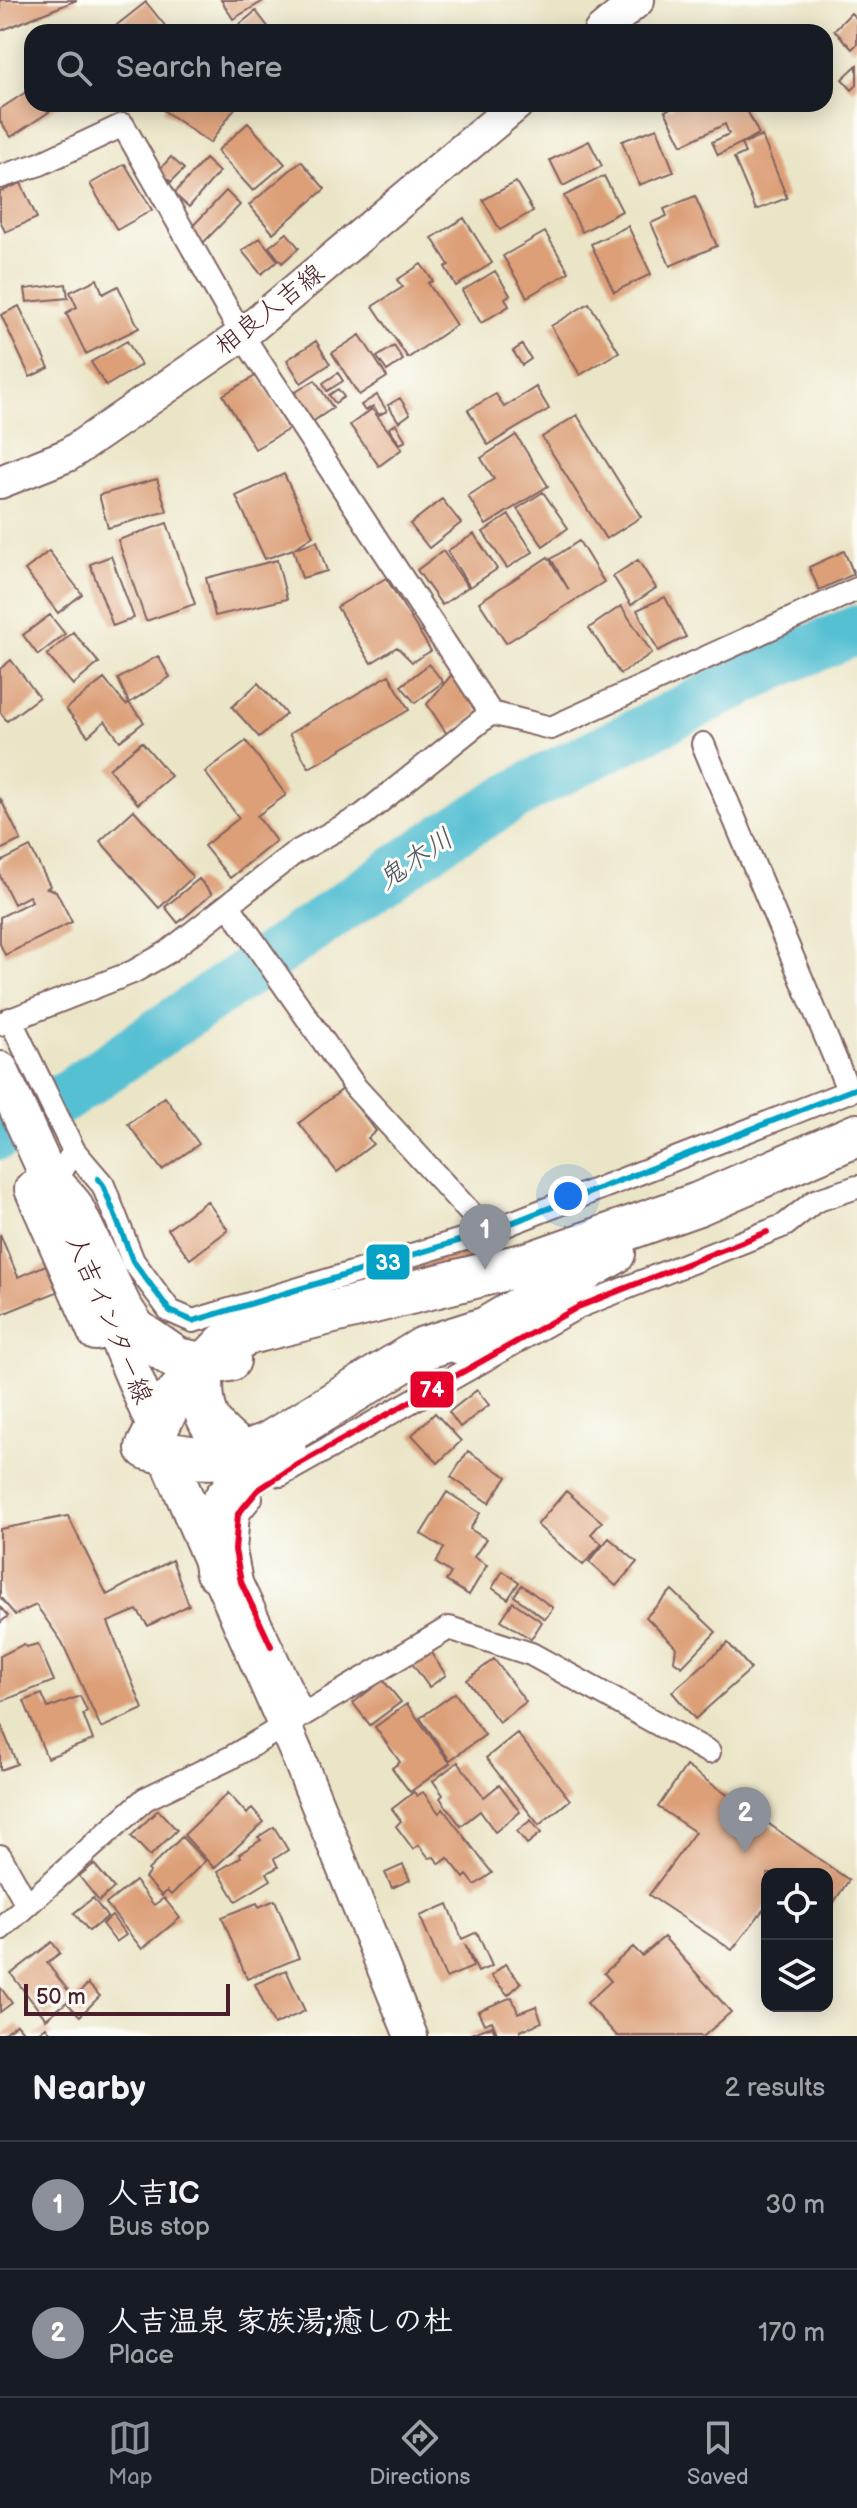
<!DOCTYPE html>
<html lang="en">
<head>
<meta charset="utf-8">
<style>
  body { margin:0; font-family:"Balsamiq Sans","Klee One",sans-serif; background:#242831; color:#f1f3f6 }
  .controls { position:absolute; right:24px; bottom:24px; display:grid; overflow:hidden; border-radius:16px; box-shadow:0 4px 20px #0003 }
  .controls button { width:72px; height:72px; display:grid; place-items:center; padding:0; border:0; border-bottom:2px solid #363941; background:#171b24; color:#f1f3f6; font:40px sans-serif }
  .scale { position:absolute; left:24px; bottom:20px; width:206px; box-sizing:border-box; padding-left:8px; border:4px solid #4a1f2b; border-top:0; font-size:22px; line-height:28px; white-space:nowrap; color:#4a1f2b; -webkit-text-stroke:6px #fdfcf7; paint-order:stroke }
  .you { position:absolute; left:568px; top:1196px; width:28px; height:28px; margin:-20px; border:6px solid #fff; border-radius:50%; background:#1a73e8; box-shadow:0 0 0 12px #1a73e833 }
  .badge { display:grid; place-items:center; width:52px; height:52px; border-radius:50%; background:#8c9099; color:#fff; font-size:26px; font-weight:700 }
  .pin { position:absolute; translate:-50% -66px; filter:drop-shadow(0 2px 4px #0008) }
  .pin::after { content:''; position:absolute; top:42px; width:28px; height:24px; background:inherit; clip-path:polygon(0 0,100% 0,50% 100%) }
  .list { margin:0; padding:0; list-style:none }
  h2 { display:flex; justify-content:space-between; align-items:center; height:104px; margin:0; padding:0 32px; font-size:34px }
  h2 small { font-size:26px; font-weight:400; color:#9ea1a6 }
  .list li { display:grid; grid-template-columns:52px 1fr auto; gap:24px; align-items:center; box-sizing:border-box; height:128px; padding:0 32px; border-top:2px solid #363941 }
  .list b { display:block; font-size:30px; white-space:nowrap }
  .list p { margin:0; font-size:26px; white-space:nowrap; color:#9ea1a6 }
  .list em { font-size:26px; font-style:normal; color:#9ea1a6 }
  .icon { flex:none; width:44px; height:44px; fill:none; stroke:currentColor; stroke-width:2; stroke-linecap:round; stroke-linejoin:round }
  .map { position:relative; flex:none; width:857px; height:2036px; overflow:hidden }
  .search { position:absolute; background:#171b24; box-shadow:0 4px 20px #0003; left:24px; right:24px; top:24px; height:88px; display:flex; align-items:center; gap:20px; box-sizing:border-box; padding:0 28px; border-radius:24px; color:#9ea1a6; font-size:30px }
  .sheet { height:360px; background:#171b24 }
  nav { display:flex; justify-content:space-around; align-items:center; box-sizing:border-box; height:112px; border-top:2px solid #363941; background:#171b24; font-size:22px; color:#9ea1a6 }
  nav a { display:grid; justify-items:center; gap:4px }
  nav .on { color:#8c9099 }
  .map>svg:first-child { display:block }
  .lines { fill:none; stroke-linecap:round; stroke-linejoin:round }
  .river { stroke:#57c0d3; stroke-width:50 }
  .building { fill:#dc9f77 }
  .street-casing { stroke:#826462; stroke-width:26 }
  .secondary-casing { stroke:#826462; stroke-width:36 }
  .primary-casing { stroke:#826462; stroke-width:40 }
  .highway-casing { stroke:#826462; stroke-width:46 }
  .street { stroke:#fff; stroke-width:22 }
  .secondary { stroke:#fff; stroke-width:32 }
  .primary { stroke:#fff; stroke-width:36 }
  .highway { stroke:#fff; stroke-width:42 }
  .bus-1-casing { stroke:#fdfcf7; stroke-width:12 }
  .bus-2-casing { stroke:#fdfcf7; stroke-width:12 }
  .bus-1 { stroke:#04a2c6; stroke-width:6 }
  .bus-2 { stroke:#e4002b; stroke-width:6 }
  .labels { text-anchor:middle; stroke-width:6; stroke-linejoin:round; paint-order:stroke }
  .street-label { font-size:26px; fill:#4a1f2b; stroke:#fdfcf7 }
  .water-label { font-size:28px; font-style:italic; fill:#4f5766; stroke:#fdfcf7 }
  .line-badge { stroke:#fdfcf7; stroke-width:3 }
  .badge-label { font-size:22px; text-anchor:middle; font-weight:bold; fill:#fff }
</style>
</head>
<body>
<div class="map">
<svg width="857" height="2036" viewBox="0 0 857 2036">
  <rect width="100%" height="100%" fill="#fdfcf7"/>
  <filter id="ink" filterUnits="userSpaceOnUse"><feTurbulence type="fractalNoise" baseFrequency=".0125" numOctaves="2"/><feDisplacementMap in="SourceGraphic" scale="16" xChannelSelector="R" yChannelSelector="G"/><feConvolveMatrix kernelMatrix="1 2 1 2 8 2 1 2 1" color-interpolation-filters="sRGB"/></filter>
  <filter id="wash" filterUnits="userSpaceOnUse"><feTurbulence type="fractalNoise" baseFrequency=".006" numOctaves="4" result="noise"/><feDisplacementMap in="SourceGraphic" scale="32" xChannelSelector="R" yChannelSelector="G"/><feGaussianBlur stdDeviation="1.8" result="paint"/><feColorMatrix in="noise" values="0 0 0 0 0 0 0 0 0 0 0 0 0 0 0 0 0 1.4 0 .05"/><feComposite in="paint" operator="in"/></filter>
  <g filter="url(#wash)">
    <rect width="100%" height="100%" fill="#ebe5c7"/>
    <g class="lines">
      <path class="river" d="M 0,1135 L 62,1099 L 448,835 L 540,781 L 783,661 L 857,630"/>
    </g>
    <g id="blocks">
      <path class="building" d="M 0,0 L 77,0 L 0,31 Z
        M 221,0 L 265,0 L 233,19 Z
        M 146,2 L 170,32 L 108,32 Z
        M 256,11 L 272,32 L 230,32 Z
        M 851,13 L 857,19 L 857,44 L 852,49 L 834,30 Z
        M 857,65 L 857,85 L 852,90 L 842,79 Z
        M 32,88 L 32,104 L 58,106 L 11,137 L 0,121 L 0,109 Z
        M 167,104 L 229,104 L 235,108 L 210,143 L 163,110 Z
        M 678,104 L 744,104 L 759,134 L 718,155 L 712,142 L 729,134 L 725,124 L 682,145 L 665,111 Z
        M 248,123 L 285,164 L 253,191 L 217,151 Z
        M 657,128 L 674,172 L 639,185 L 622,141 Z
        M 762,136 L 787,198 L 756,210 L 734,158 L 745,153 L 741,144 Z
        M 589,141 L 602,166 L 563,186 L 550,160 Z
        M 171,157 L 184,169 L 171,182 L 159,170 Z
        M 205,159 L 219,172 L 189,207 L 174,194 Z
        M 301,161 L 325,189 L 273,233 L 249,205 Z
        M 125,164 L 152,210 L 117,230 L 90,184 Z
        M 604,176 L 622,211 L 582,232 L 564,196 Z
        M 516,182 L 533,211 L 500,230 L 483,200 Z
        M 21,183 L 37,218 L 5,232 L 0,220 L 0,192 Z
        M 226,191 L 240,205 L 200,246 L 187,232 Z
        M 695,196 L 717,246 L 670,266 L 651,223 L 667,216 L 664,209 Z
        M 464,218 L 492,263 L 456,286 L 445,267 L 449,265 L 432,238 Z
        M 628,226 L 651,274 L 614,292 L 591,244 Z
        M 545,232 L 569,272 L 527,297 L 503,256 Z
        M 287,233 L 299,248 L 282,263 L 269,247 Z
        M 260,238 L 278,261 L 261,274 L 242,251 Z
        M 421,264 L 433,281 L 428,283 L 456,325 L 408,358 L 373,306 L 403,287 L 397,280 Z
        M 495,271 L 510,295 L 505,298 L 509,306 L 481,323 L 462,291 Z
        M 97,279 L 103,294 L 118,286 L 139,328 L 86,354 L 66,313 L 77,307 L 70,292 Z
        M 66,284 L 68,298 L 27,302 L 25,289 Z
        M 589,303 L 619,352 L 580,375 L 551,326 Z
        M 19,306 L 49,368 L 30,377 L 1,315 Z
        M 360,335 L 387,377 L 359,395 L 332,353 Z
        M 127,341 L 141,365 L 106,386 L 91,362 Z
        M 316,341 L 330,364 L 301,383 L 287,360 Z
        M 522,345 L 531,359 L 522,365 L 513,351 Z
        M 394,346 L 403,360 L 387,371 L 377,357 Z
        M 338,373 L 343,381 L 327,391 L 323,383 Z
        M 257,375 L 289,429 L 255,449 L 223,395 Z
        M 315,380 L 333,408 L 312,422 L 294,393 Z
        M 536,387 L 549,409 L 488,445 L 468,410 L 496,394 L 504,407 Z
        M 338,389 L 344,397 L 335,403 L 329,395 Z
        M 377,395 L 387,411 L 379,415 L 373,406 L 365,411 L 361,405 Z
        M 400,398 L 410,414 L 399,422 L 388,405 Z
        M 372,409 L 402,449 L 379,466 L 350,425 Z
        M 577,415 L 641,517 L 606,539 L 542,437 Z
        M 396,424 L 406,441 L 400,444 L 389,428 Z
        M 516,435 L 548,486 L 486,525 L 468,496 L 494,479 L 481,458 Z
        M 284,474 L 313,536 L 293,549 L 265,559 L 236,496 Z
        M 157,479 L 167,511 L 108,528 L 99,495 Z
        M 543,492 L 568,528 L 543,546 L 517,509 Z
        M 442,499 L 461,523 L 429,548 L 410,524 Z
        M 509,515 L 533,552 L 507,568 L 483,532 Z
        M 167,523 L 195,604 L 146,621 L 118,540 Z
        M 474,534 L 497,569 L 470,587 L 447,551 Z
        M 317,541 L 327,571 L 302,578 L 293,549 Z
        M 579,541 L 604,582 L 506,643 L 479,602 L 548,557 L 569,590 L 551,559 Z
        M 49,551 L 82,594 L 58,613 L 25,570 Z
        M 443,551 L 468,587 L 442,605 L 417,570 Z
        M 844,551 L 854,574 L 819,590 L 809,567 Z
        M 111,556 L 134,618 L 113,626 L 90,564 Z
        M 277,560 L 287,599 L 215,616 L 206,578 Z
        M 638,560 L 656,588 L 631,605 L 613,576 Z
        M 386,578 L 431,651 L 412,662 L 397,647 L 371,663 L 337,607 Z
        M 665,597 L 686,637 L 658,651 L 637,610 Z
        M 621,606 L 652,653 L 620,674 L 589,628 Z
        M 50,615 L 65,634 L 38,655 L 23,635 Z
        M 73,632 L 99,663 L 73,685 L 47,655 Z
        M 158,656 L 170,677 L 129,703 L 118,679 Z
        M 11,660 L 39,697 L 7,721 L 0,712 L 0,669 Z
        M 429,664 L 443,682 L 415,703 L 401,686 Z
        M 453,673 L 479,713 L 447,734 L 427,704 Z
        M 389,675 L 409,710 L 309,768 L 289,734 Z
        M 104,679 L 126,705 L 129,703 L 144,722 L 120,741 L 105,721 L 88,736 L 66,709 Z
        M 258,683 L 286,714 L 259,737 L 232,707 Z
        M 246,741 L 286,795 L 257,816 L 276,841 L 230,878 L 204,846 L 239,818 L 205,772 Z
        M 142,742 L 171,776 L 138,804 L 109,769 Z
        M 0,798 L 21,840 L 0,850 Z
        M 134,810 L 193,877 L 159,908 L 100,841 Z
        M 30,847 L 50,886 L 47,888 L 56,891 L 72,922 L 5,955 L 0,944 L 0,917 L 32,901 L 29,896 L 14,904 L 0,876 L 0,862 Z
        M 199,879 L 212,894 L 178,923 L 165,907 Z
        M 343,1089 L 376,1131 L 368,1138 L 373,1144 L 337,1172 L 299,1123 Z
        M 165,1097 L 199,1144 L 162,1170 L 128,1124 Z
        M 207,1201 L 228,1230 L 190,1259 L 168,1229 Z
        M 0,1234 L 18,1277 L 46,1265 L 57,1292 L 0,1315 Z
        M 497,1237 L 507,1261 L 405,1292 L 399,1266 Z
        M 477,1390 L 489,1405 L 460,1427 L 449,1412 Z
        M 435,1413 L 461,1441 L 438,1463 L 412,1435 Z
        M 468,1451 L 507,1477 L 489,1503 L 451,1477 Z
        M 566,1491 L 602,1522 L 591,1534 L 602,1544 L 583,1565 L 537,1525 Z
        M 447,1492 L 480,1513 L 470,1529 L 486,1539 L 474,1557 L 487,1565 L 469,1595 L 446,1581 L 451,1573 L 436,1563 L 444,1548 L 421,1534 Z
        M 68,1516 L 107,1595 L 172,1560 L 189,1605 L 148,1626 L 137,1610 L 108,1622 L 143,1709 L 101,1728 L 62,1642 L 36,1605 L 15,1615 L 0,1597 L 0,1529 Z
        M 609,1538 L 637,1562 L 616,1586 L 589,1562 Z
        M 503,1571 L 519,1582 L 508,1599 L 492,1588 Z
        M 522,1585 L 553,1608 L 545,1619 L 514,1596 Z
        M 672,1590 L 716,1632 L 682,1667 L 674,1661 L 676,1647 L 646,1617 Z
        M 513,1602 L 542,1622 L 531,1639 L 501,1620 Z
        M 0,1607 L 8,1616 L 0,1623 Z
        M 728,1643 L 751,1669 L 695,1719 L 672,1692 Z
        M 24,1644 L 26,1647 L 38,1644 L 54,1681 L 0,1702 L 0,1656 Z
        M 429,1650 L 446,1675 L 429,1687 L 411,1662 Z
        M 494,1659 L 526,1702 L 499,1722 L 467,1680 Z
        M 383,1680 L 401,1702 L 370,1725 L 353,1703 Z
        M 455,1693 L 485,1735 L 450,1760 L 420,1718 Z
        M 42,1694 L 48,1708 L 80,1696 L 87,1711 L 83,1714 L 93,1740 L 47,1758 L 24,1701 Z
        M 407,1704 L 450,1763 L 410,1792 L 392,1768 L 400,1762 L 375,1727 Z
        M 0,1723 L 17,1764 L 0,1770 Z
        M 517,1733 L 570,1800 L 539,1825 L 486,1758 Z
        M 458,1762 L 484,1797 L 499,1785 L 520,1812 L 495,1832 L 480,1811 L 461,1826 L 440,1798 L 443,1795 L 433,1781 Z
        M 686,1766 L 849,1880 L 827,1912 L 827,1874 L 767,1874 L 767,1905 L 732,1950 L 649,1895 L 695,1832 L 658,1807 Z
        M 414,1792 L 417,1796 L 423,1792 L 439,1813 L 443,1809 L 492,1873 L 475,1885 L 467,1875 L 464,1878 L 448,1858 L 440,1864 L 434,1857 L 429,1858 L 419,1845 L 413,1849 L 396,1826 L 401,1821 L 392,1809 Z
        M 228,1793 L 247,1814 L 252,1808 L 264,1822 L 214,1868 L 184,1835 Z
        M 158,1810 L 177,1830 L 150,1856 L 131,1836 Z
        M 531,1820 L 541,1833 L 527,1844 L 517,1831 Z
        M 274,1827 L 288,1850 L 274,1859 L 278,1867 L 267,1873 L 271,1880 L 236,1901 L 218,1871 L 241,1857 L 239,1854 L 261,1840 L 258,1837 Z
        M 182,1837 L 205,1861 L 171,1895 L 167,1891 L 162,1896 L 145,1878 L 150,1872 L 148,1870 Z
        M 94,1864 L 114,1888 L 99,1901 L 79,1876 Z
        M 403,1865 L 410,1880 L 392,1888 L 385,1873 Z
        M 135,1881 L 154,1905 L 164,1898 L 180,1918 L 142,1949 L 106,1904 Z
        M 93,1898 L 107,1917 L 89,1931 L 74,1913 Z
        M 275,1900 L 299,1958 L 247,1979 L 222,1917 L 257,1903 L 259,1907 Z
        M 448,1904 L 462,1939 L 477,1932 L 492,1966 L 478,1972 L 465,1944 L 473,1967 L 446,1978 L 420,1916 Z
        M 112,1916 L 126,1935 L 116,1942 L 102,1924 Z
        M 664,1937 L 731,2012 L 704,2036 L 617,2036 L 587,2003 L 611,1981 L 604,1973 L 633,1947 L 642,1956 Z
        M 52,1942 L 60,1953 L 47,1963 L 73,1997 L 46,2019 L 11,1974 Z
        M 505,1964 L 521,1983 L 508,1995 L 491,1976 Z
        M 286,1970 L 305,2011 L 274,2025 L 255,1984 Z
        M 88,1984 L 100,1996 L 80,2016 L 68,2004 Z
        M 0,1987 L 12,2003 L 0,2012 Z
        M 512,1997 L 518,2013 L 536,2006 L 542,2022 L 520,2031 L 521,2036 L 498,2036 L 492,2021 L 484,2024 L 478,2011 Z
        M 17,2024 L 27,2036 L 1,2036 Z
        M 492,2026 L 496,2036 L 466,2036 Z
        M 46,2027 L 53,2036 L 34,2036 Z"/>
    </g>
  </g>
  <g filter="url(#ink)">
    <use href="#blocks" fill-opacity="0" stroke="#826462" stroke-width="2"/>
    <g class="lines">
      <defs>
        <path id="street" d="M 0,177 L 40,164 L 123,125 L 242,335 L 491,713 L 551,728 L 857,589
          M 703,744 L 849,1092
          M 229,906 L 356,1088 L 488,1232
          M 10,1019 L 74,1151
          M 0,1024 L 133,972 L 168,952 L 293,854 L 363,815 L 491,713
          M 45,1188 L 53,1185 L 74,1151 L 103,1185 L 133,1261 L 170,1311 L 193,1321 L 488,1232 L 857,1088
          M 281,1475 L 578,1307 L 785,1225 L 815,1201 L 857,1187
          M 251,1498 L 238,1514 L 235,1550 L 241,1582 L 303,1714
          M 0,1856 L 27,1904
          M 0,1929 L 145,1799 L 230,1758 L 449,1628 L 531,1654 L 709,1752"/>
        <path id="secondary" d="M 600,32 L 638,0
          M 0,482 L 68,455 L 242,335 L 517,104
          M 216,1570 L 299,1759 L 411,2036"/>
        <path id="primary" d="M 0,1070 L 64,1211
          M 33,1189 L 96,1332
          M 101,1299 L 212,1561"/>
        <path id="highway" d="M 53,1185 L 71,1206 L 120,1307 L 135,1330 L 177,1359 L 203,1364 L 229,1360
          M 484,1329 L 424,1348 L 271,1442 C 227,1462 194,1462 147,1448 L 171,1401 L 225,1344 L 249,1333 L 530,1263 L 698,1204 L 857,1135
          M 461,1343 L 614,1253
          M 203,1364 C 199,1410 205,1428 245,1454
          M 216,1570 C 215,1557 212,1544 213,1532 C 215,1493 256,1470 285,1452"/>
      </defs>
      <use href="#street" class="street-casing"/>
      <use href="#secondary" class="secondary-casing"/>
      <use href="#primary" class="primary-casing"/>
      <use href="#highway" class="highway-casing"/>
      <use href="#street" class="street"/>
      <use href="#secondary" class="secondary"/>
      <use href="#primary" class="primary"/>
      <use href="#highway" class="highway"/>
      <defs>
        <path id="bus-1" d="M 98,1179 L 103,1185 L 133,1261 L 170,1311 L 193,1321 L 488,1232 L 857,1088"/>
        <path id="bus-2" d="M 271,1646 L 241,1582 L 235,1550 L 238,1514 L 258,1490 L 292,1468 L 578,1307 L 767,1232"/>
      </defs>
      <use href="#bus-1" class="bus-1-casing"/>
      <use href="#bus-2" class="bus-2-casing"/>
      <use href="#bus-1" class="bus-1"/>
      <use href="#bus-2" class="bus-2"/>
    </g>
  </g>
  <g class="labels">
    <g class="street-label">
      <text transform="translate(269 309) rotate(-38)" y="9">相良人吉線</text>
      <text transform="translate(110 1319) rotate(67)" y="9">人吉インター線</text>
    </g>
    <g class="water-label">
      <text transform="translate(415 858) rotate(-34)" y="10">鬼木川</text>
    </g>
  </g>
  <g class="line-badge">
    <rect x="365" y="1243" width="46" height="38" rx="8" fill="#04a2c6"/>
    <rect x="409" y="1370" width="46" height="39" rx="8" fill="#e4002b"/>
  </g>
  <g class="badge-label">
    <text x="388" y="1270">33</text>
    <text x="432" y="1397">74</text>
  </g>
</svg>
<div class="controls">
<button><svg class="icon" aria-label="locate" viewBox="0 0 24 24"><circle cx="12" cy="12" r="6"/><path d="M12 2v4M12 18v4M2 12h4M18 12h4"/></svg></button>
<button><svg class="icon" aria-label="layers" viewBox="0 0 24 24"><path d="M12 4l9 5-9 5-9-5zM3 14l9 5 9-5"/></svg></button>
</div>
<div class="scale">50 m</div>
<div class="you"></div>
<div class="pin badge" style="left:485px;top:1270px">1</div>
<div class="pin badge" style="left:745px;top:1853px">2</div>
<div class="search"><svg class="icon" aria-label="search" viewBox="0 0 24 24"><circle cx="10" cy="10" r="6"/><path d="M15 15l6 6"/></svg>Search here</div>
</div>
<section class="sheet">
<h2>Nearby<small>2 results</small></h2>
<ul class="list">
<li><span class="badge">1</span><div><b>人吉IC</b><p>Bus stop</p></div><em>30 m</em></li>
<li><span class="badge">2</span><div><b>人吉温泉 家族湯;癒しの杜</b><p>Place</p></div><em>170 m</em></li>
</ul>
</section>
<nav>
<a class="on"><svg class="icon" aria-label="map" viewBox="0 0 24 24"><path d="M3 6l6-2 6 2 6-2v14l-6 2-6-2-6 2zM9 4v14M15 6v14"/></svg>Map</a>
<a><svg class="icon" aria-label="directions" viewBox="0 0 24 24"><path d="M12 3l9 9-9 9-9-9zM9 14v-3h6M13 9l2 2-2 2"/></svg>Directions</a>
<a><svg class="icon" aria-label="saved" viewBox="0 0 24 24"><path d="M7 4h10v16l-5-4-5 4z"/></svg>Saved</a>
</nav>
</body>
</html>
